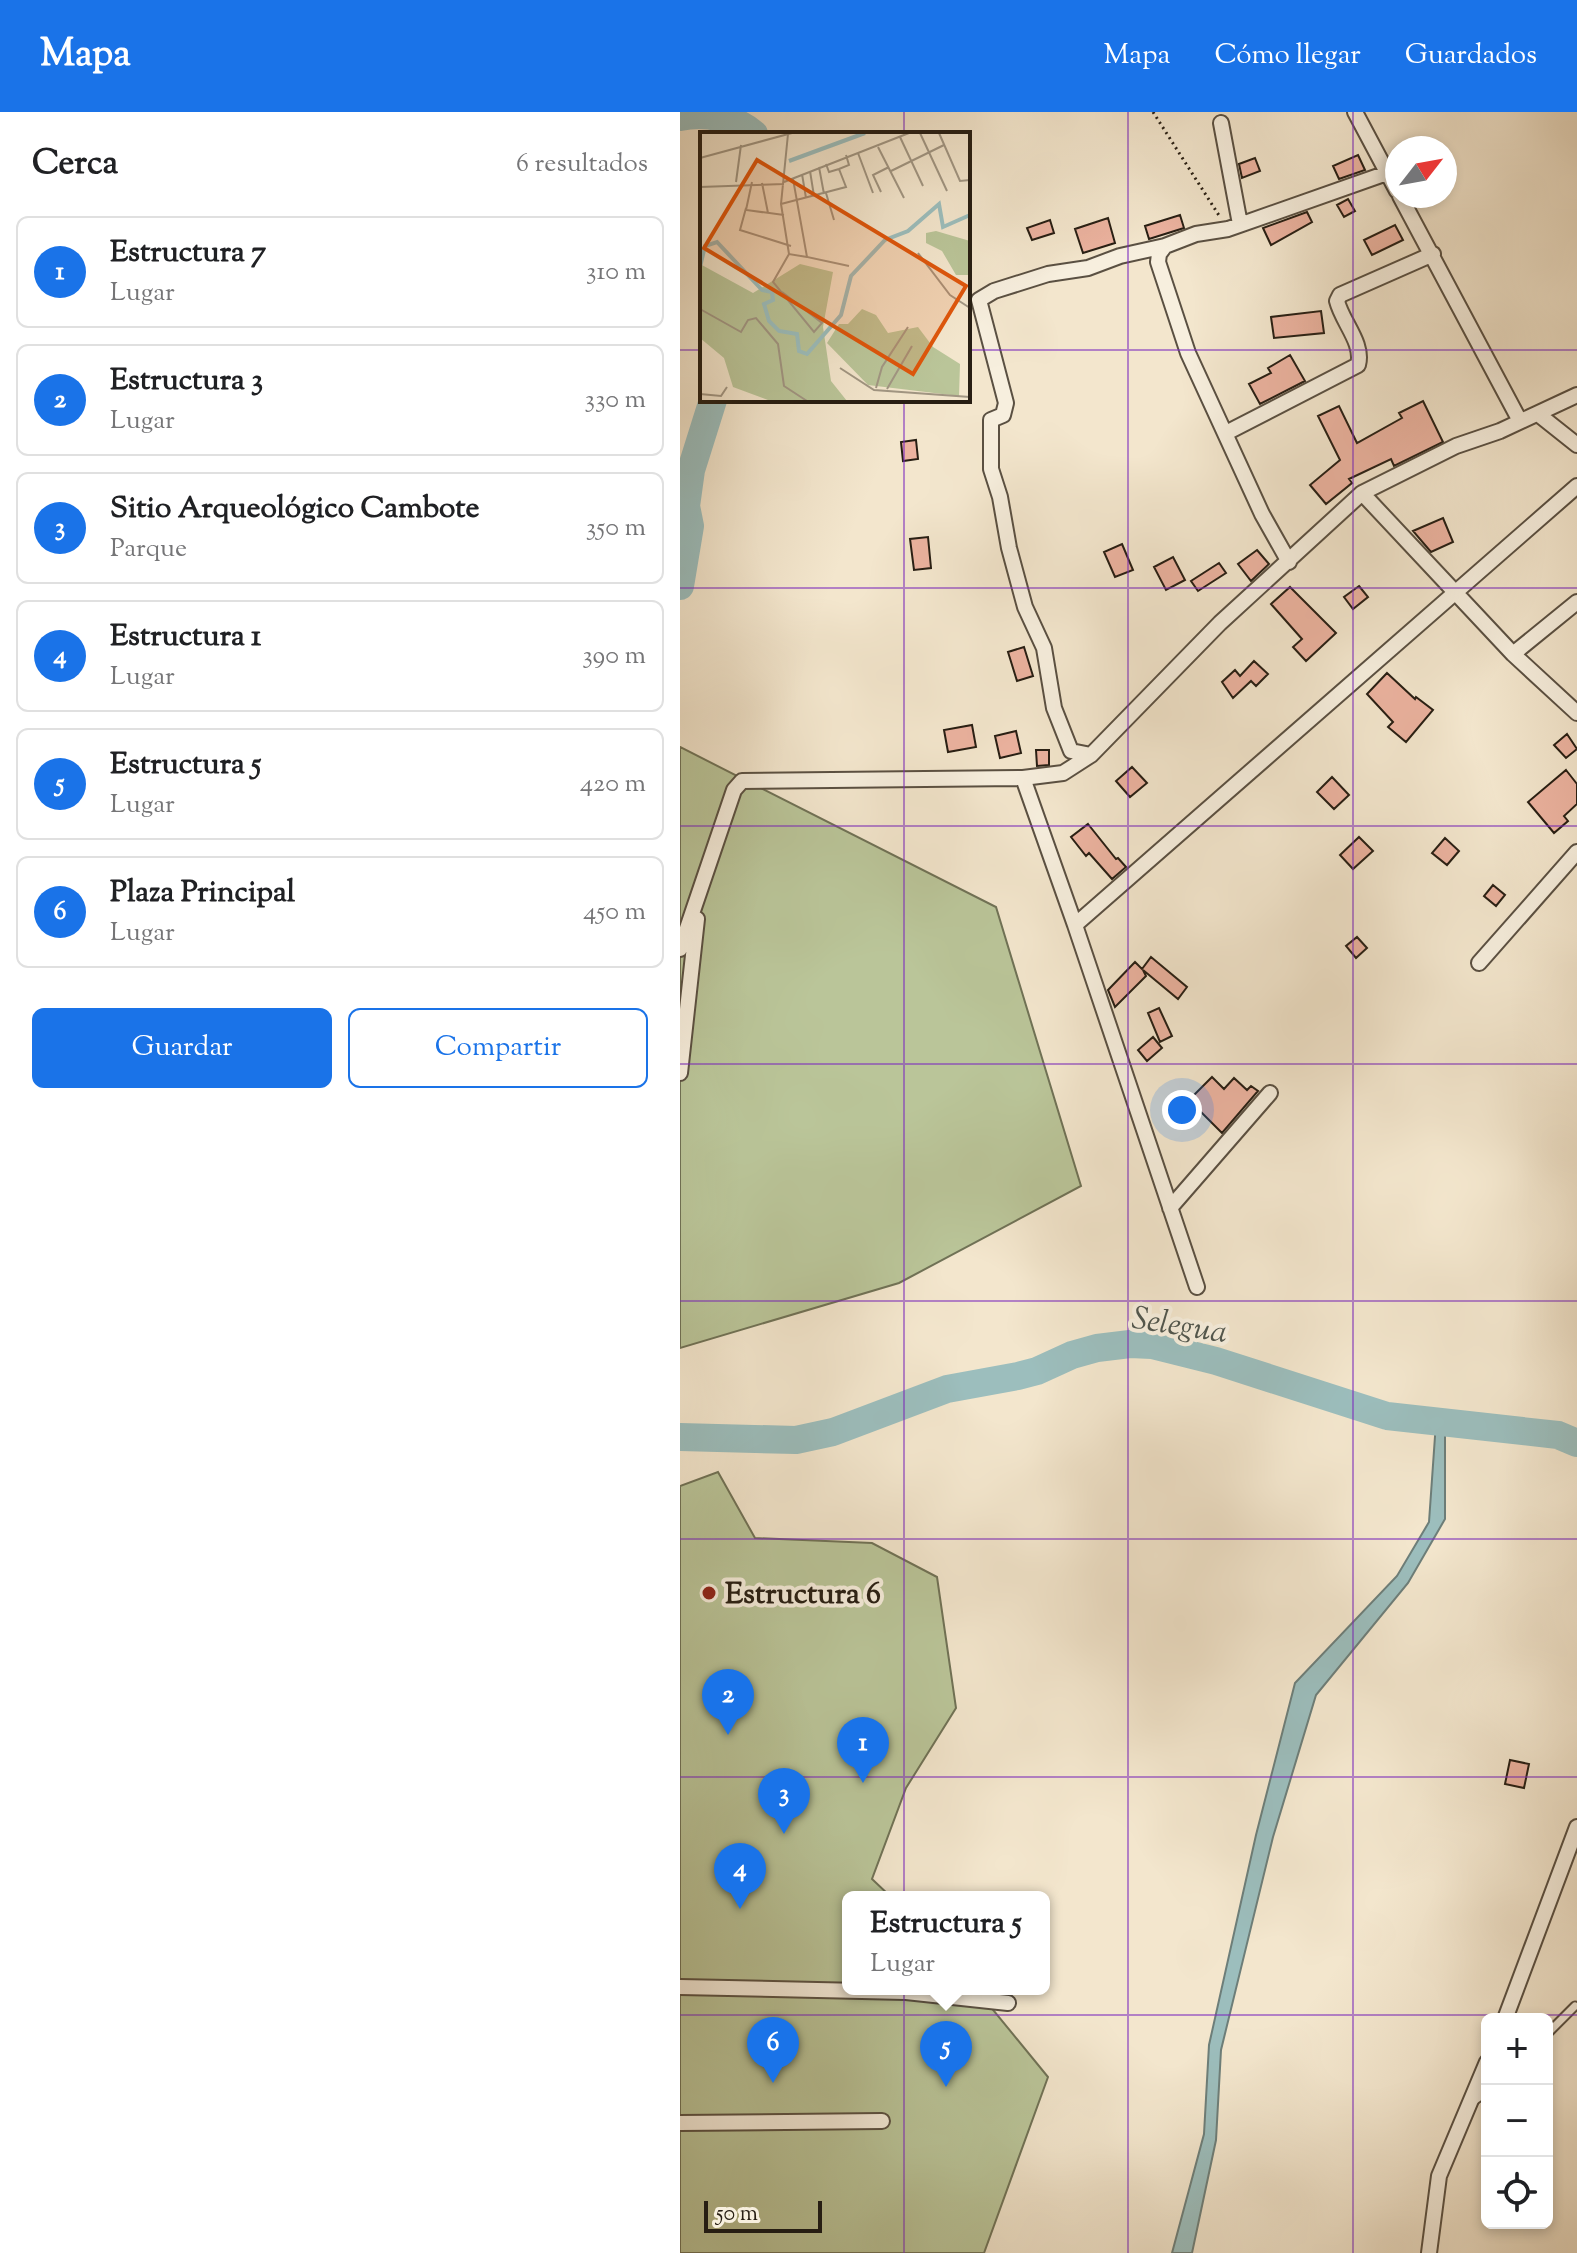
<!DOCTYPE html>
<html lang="es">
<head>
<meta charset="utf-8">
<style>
  body { margin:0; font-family:"Sorts Mill Goudy",serif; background:#f2f2f2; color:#202124 }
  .controls { position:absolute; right:24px; bottom:24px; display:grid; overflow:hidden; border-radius:12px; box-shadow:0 4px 12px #0003 }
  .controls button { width:72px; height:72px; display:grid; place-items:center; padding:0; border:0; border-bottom:2px solid #e0e0e0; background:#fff; color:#202124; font:40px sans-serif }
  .compass { position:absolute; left:705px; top:24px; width:72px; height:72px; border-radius:50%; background:#fff; box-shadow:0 4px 12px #0003; rotate:59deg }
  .scale { position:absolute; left:24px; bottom:20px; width:118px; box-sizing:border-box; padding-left:8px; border:4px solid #271e13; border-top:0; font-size:22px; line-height:28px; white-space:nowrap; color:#271e13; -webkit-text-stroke:6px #f7efde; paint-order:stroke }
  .you { position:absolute; left:502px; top:998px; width:28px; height:28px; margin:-20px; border:6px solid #fff; border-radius:50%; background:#1a73e8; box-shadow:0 0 0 12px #1a73e833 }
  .badge { display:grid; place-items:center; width:52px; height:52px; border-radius:50%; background:#1a73e8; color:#fff; font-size:26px; font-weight:700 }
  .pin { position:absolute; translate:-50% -66px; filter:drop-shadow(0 2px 4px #0008) }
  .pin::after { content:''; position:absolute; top:42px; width:28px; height:24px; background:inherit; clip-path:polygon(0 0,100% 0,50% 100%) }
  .popup { position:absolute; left:162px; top:1779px; width:208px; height:104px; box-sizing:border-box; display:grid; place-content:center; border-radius:12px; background:#fff; filter:drop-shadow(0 2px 6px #0005); font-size:26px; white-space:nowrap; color:#757577 }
  .popup b { font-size:30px; color:#202124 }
  .popup::after { content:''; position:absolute; left:50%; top:100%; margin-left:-16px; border:16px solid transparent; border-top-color:#fff }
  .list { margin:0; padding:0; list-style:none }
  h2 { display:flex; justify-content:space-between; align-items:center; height:104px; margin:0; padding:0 32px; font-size:34px }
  h2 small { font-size:26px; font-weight:400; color:#757577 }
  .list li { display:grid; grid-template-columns:52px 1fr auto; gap:24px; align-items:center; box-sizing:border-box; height:112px; margin:0 16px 16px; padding:0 16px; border:2px solid #e0e0e0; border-radius:12px }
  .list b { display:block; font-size:30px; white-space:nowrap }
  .list p { margin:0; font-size:26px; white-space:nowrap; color:#757577 }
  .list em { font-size:26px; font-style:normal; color:#757577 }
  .actions { display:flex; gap:16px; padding:24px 32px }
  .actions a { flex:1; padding:18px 0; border:2px solid #1a73e8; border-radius:12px; text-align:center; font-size:28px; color:#1a73e8 }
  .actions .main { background:#1a73e8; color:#fff }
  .icon { flex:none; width:44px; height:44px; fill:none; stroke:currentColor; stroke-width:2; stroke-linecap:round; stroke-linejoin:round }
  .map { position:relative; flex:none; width:897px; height:2141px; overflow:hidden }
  header { display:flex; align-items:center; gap:48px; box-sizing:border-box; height:112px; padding:0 40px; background:#1a73e8; color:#fff }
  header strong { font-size:38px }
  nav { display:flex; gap:44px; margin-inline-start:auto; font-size:28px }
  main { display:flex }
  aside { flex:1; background:#fff }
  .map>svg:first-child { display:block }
  .green { fill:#bac599; stroke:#707256; stroke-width:2 }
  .water { fill:#9cbebd; stroke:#6d7e79; stroke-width:2 }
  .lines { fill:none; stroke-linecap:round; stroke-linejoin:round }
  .river { stroke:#9cbebd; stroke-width:28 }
  .building { fill:#ecb3a0; stroke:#271e13; stroke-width:2 }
  .lane-casing { stroke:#5a5042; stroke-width:11 }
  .street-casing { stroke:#5a5042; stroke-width:18 }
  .path { stroke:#271e13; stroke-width:3; stroke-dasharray:2 4; stroke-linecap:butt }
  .lane { stroke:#f7efde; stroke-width:7 }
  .street { stroke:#f7efde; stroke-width:14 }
  .grid { fill:none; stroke:#7b2cbf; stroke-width:2; stroke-opacity:0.55 }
  .poi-dot { fill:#8f2418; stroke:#f7efde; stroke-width:3 }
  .labels { text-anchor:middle; stroke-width:8; stroke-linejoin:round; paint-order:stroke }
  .poi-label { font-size:30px; font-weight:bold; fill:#271e13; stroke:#f7efde; text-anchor:start }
  .water-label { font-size:32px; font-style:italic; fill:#50564e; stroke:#f7efde }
  .inset-river { fill:none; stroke:#9cbebd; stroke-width:4 }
  .inset-road { fill:none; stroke:#a19683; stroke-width:2 }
  .view { fill:#de560c; fill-opacity:0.15; stroke:#de560c; stroke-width:4 }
  .inset-edge { fill:none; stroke:#271e13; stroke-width:4 }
</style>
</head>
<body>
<header>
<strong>Mapa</strong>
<nav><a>Mapa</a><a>Cómo llegar</a><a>Guardados</a></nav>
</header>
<main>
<aside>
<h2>Cerca<small>6 resultados</small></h2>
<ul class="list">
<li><span class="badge">1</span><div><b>Estructura 7</b><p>Lugar</p></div><em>310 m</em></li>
<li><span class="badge">2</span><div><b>Estructura 3</b><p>Lugar</p></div><em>330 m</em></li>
<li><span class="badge">3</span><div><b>Sitio Arqueológico Cambote</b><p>Parque</p></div><em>350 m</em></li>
<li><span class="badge">4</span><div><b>Estructura 1</b><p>Lugar</p></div><em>390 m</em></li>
<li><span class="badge">5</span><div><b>Estructura 5</b><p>Lugar</p></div><em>420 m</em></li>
<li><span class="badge">6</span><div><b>Plaza Principal</b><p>Lugar</p></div><em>450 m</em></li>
</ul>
<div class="actions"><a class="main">Guardar</a><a>Compartir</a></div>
</aside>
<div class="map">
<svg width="897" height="2141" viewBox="0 0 897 2141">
  <rect width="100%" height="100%" fill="#f3e6cd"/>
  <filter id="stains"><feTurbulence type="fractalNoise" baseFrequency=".0025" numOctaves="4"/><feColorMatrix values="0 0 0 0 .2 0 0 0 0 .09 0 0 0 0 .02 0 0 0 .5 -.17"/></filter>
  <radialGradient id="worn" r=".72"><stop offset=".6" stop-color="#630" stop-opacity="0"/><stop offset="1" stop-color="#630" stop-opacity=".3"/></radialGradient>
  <path class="green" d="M 0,635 L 316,795 L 401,1074 L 219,1171 L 0,1236 Z
    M 38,1360 L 75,1426 L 192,1431 L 257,1465 L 276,1596 L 226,1676 L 192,1767 L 211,1785 L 168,1785 L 168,1877 L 296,1877 L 368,1965 L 304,2141 L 0,2141 L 0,1374 Z"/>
  <path class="water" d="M 756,1310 L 765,1311 L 765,1407 L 728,1471 L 636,1583 L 593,1725 L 541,1938 L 536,2028 L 512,2141 L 492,2141 L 524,2022 L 529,1933 L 576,1723 L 615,1571 L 717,1464 L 749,1410 Z"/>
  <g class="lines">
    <path class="river" d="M 0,5 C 24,0 55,5 74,22
      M 0,474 L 10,414 L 6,394 L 11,358 L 33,288
      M 0,1325 L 116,1328 L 153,1320 L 267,1277 L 338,1264 L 357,1259 L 392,1243 L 417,1236 L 450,1232 L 472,1233 L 536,1249 L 707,1304 L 878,1323 L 897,1331"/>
  </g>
  <path class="building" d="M 678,43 L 685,58 L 659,67 L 653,54 Z
    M 575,46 L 580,59 L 562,66 L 559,52 Z
    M 668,87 L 675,99 L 664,105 L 657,93 Z
    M 627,100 L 632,110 L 591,133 L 583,116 Z
    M 500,103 L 504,116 L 469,127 L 465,114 Z
    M 428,106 L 435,131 L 403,141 L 395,117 Z
    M 370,108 L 374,121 L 352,128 L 347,116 Z
    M 715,113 L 723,128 L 692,143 L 684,128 Z
    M 641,199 L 644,221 L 594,226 L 591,205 Z
    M 610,243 L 625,269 L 580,292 L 569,272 L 591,261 L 588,256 Z
    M 743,289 L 763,330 L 714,354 L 711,347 L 669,367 L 672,371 L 646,392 L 630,373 L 660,348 L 638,304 L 659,294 L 677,331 L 722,306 L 719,301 Z
    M 236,328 L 238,347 L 223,349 L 221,330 Z
    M 763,406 L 773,430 L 751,440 L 733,419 Z
    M 248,425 L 251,456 L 234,458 L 230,427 Z
    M 442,432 L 453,458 L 435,465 L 424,440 Z
    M 577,438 L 589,452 L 571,469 L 558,452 Z
    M 493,445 L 505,468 L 486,478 L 474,455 Z
    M 539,451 L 546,461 L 518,479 L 511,469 Z
    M 679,474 L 688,485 L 673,497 L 664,485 Z
    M 610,475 L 656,521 L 626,549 L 613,535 L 622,527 L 591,492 Z
    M 344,535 L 353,564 L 337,569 L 328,540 Z
    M 574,549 L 588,562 L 576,574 L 571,569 L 553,586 L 542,570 L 555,558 L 560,564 Z
    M 707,561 L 735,587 L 736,585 L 753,598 L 726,630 L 708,615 L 713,610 L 687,582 Z
    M 292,613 L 296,635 L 268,640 L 264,618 Z
    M 336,619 L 341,641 L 320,646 L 315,624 Z
    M 887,622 L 897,637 L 886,646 L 874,633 Z
    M 356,638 L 369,638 L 369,653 L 357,654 Z
    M 452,655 L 467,671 L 450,685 L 436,669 Z
    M 886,658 L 897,672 L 897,692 L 884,704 L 888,709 L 874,721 L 848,690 Z
    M 652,665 L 669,683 L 654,697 L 637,680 Z
    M 408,712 L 436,747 L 438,746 L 446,755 L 432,767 L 409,741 L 406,744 L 391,725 Z
    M 679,725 L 693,739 L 673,757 L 660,743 Z
    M 765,726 L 779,739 L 767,753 L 752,741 Z
    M 813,773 L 825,783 L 816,794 L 804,784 Z
    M 677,825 L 687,836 L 676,846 L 666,834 Z
    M 471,845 L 507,875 L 498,887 L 463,858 L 466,864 L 435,895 L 428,878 L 455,850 L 462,857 Z
    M 479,896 L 492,924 L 480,930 L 468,901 Z
    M 473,925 L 482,936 L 467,949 L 458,938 Z
    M 532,965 L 544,977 L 554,966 L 567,978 L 571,974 L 578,979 L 542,1021 L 509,988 Z
    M 830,1648 L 849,1652 L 844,1676 L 825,1672 Z"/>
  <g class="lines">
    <defs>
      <path id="lane" d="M 867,1922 L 895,1894
        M 792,1990 L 807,1980"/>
      <path id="street" d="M 675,0 L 717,79
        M 541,11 L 560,112
        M 720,84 L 840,309
        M 858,302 L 897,333
        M 546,321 L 678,253 C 684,231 662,210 657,189 L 660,183 L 753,142
        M 682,381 L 833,542 L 897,601
        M 609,450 L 582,402 L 508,241 L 478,150 L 479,142 L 485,134 L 516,122 L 548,117 L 707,61
        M 833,542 L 897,490
        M 411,643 L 391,639 L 374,596 L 364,536 L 345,495 L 329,436 L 320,385 L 311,357 L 311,308 L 323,303 L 326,291 L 299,188 L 314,179 L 368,162 L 408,156 L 440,144 L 485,134
        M 343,666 L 383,661 L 411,643 L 540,511 L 682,381 L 776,334 L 820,319 L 897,283
        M 0,837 L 54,678 L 62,669 L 343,666 L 395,813
        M 799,851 L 897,740
        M 0,961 L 17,807
        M 490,1096 L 590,981
        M 517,1175 L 395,813 L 897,374
        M 0,1875 L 226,1880 L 328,1891
        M 825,1907 L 897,1715
        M 0,2011 L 202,2009
        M 749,2141 L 759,2064 L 807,1950"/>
    </defs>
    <use href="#lane" class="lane-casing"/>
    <use href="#street" class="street-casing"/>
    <path class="path" d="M 473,0 L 540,105"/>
    <use href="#lane" class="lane"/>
    <use href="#street" class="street"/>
  </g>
  <path class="grid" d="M 224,0 L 224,22M 448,0 L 448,2141M 673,0 L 673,2141M 0,238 L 22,238M 288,238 L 897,238M 224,288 L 224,2141M 0,476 L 897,476M 0,714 L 897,714M 0,952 L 897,952M 0,1189 L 897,1189M 0,1427 L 897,1427M 0,1665 L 897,1665M 0,1903 L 897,1903"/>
  <circle class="poi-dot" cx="29" cy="1481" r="8"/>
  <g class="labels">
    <g class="poi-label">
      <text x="45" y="1491">Estructura 6</text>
    </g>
    <g class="water-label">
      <text transform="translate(500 1212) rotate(9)" y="11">Selegua</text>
    </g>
  </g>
  <g transform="translate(20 20)">
    <rect width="270" height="270" fill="#f3e6cd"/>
    <path d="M 236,99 L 270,109 L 270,143 L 256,143 L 242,119 L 226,111 L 226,101 ZM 0,132 L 53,161 L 100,132 L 133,140 L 123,195 L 131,249 L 147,269 L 68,268 L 33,255 L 24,226 L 0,206 ZM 162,177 L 176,183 L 188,201 L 218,195 L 233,215 L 260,232 L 259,264 L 168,253 L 127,211 L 139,192 L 148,192 Z" fill="#bac599"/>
    <path class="inset-river" d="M 89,29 L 165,1M 0,135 L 5,114 L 17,110 L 62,158 L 72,160 L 73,168 L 64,172 L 69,189 L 79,199 L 97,202 L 99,219 L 107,222 L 141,183 L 151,144 L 185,108 L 208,99 L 239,72 L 243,95 L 270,83"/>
    <path class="inset-road" d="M 220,1 L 247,59M 239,1 L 260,49 L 270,48M 88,2 L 81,72 L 89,122M 200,5 L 223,54M 178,15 L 204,66M 158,21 L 173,61M 0,26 L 92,1M 126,32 L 129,40 L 139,37 L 149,33 L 146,23M 119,35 L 124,62M 110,39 L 114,64M 191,39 L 244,13M 102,42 L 106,66M 93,47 L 107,125 L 149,134M 36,50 L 41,13M 52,50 L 46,78 L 84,83M 84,50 L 209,1M 62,51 L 68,81M 0,55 L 84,52M 181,60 L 173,43 L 189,35M 126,61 L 134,88M 81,72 L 146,55 L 139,37M 46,76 L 40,98 L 91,114M 218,121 L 250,163 L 270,176M 82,160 L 122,191 L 114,200 L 73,150 L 89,122 L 107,125M 0,177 L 41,200 L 48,188 L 56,186 L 78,212 L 84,254 L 107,269M 140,236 L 174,258 L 270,265M 176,256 L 182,235 L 208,195M 187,257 L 212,214M 0,262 L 21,264 L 27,255"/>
    <path class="view" d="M 57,28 L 266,154 L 213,242 L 4,116 Z"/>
    <rect width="270" height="270" class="inset-edge"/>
  </g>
  <rect width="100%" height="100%" filter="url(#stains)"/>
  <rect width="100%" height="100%" fill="url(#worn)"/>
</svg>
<div class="controls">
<button>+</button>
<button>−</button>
<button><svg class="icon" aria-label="locate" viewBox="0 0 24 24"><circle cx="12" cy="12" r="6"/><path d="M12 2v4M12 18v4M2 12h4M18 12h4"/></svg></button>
</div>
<svg class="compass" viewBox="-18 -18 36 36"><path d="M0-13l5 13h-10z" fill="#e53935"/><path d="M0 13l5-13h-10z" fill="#757577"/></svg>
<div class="scale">50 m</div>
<div class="you"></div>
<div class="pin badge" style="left:183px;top:1671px">1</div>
<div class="pin badge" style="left:48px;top:1623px">2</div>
<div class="pin badge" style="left:104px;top:1722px">3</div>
<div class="pin badge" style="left:60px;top:1797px">4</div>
<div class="pin badge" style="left:266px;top:1975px">5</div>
<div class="popup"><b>Estructura 5</b>Lugar</div>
<div class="pin badge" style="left:93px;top:1971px">6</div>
</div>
</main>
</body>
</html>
